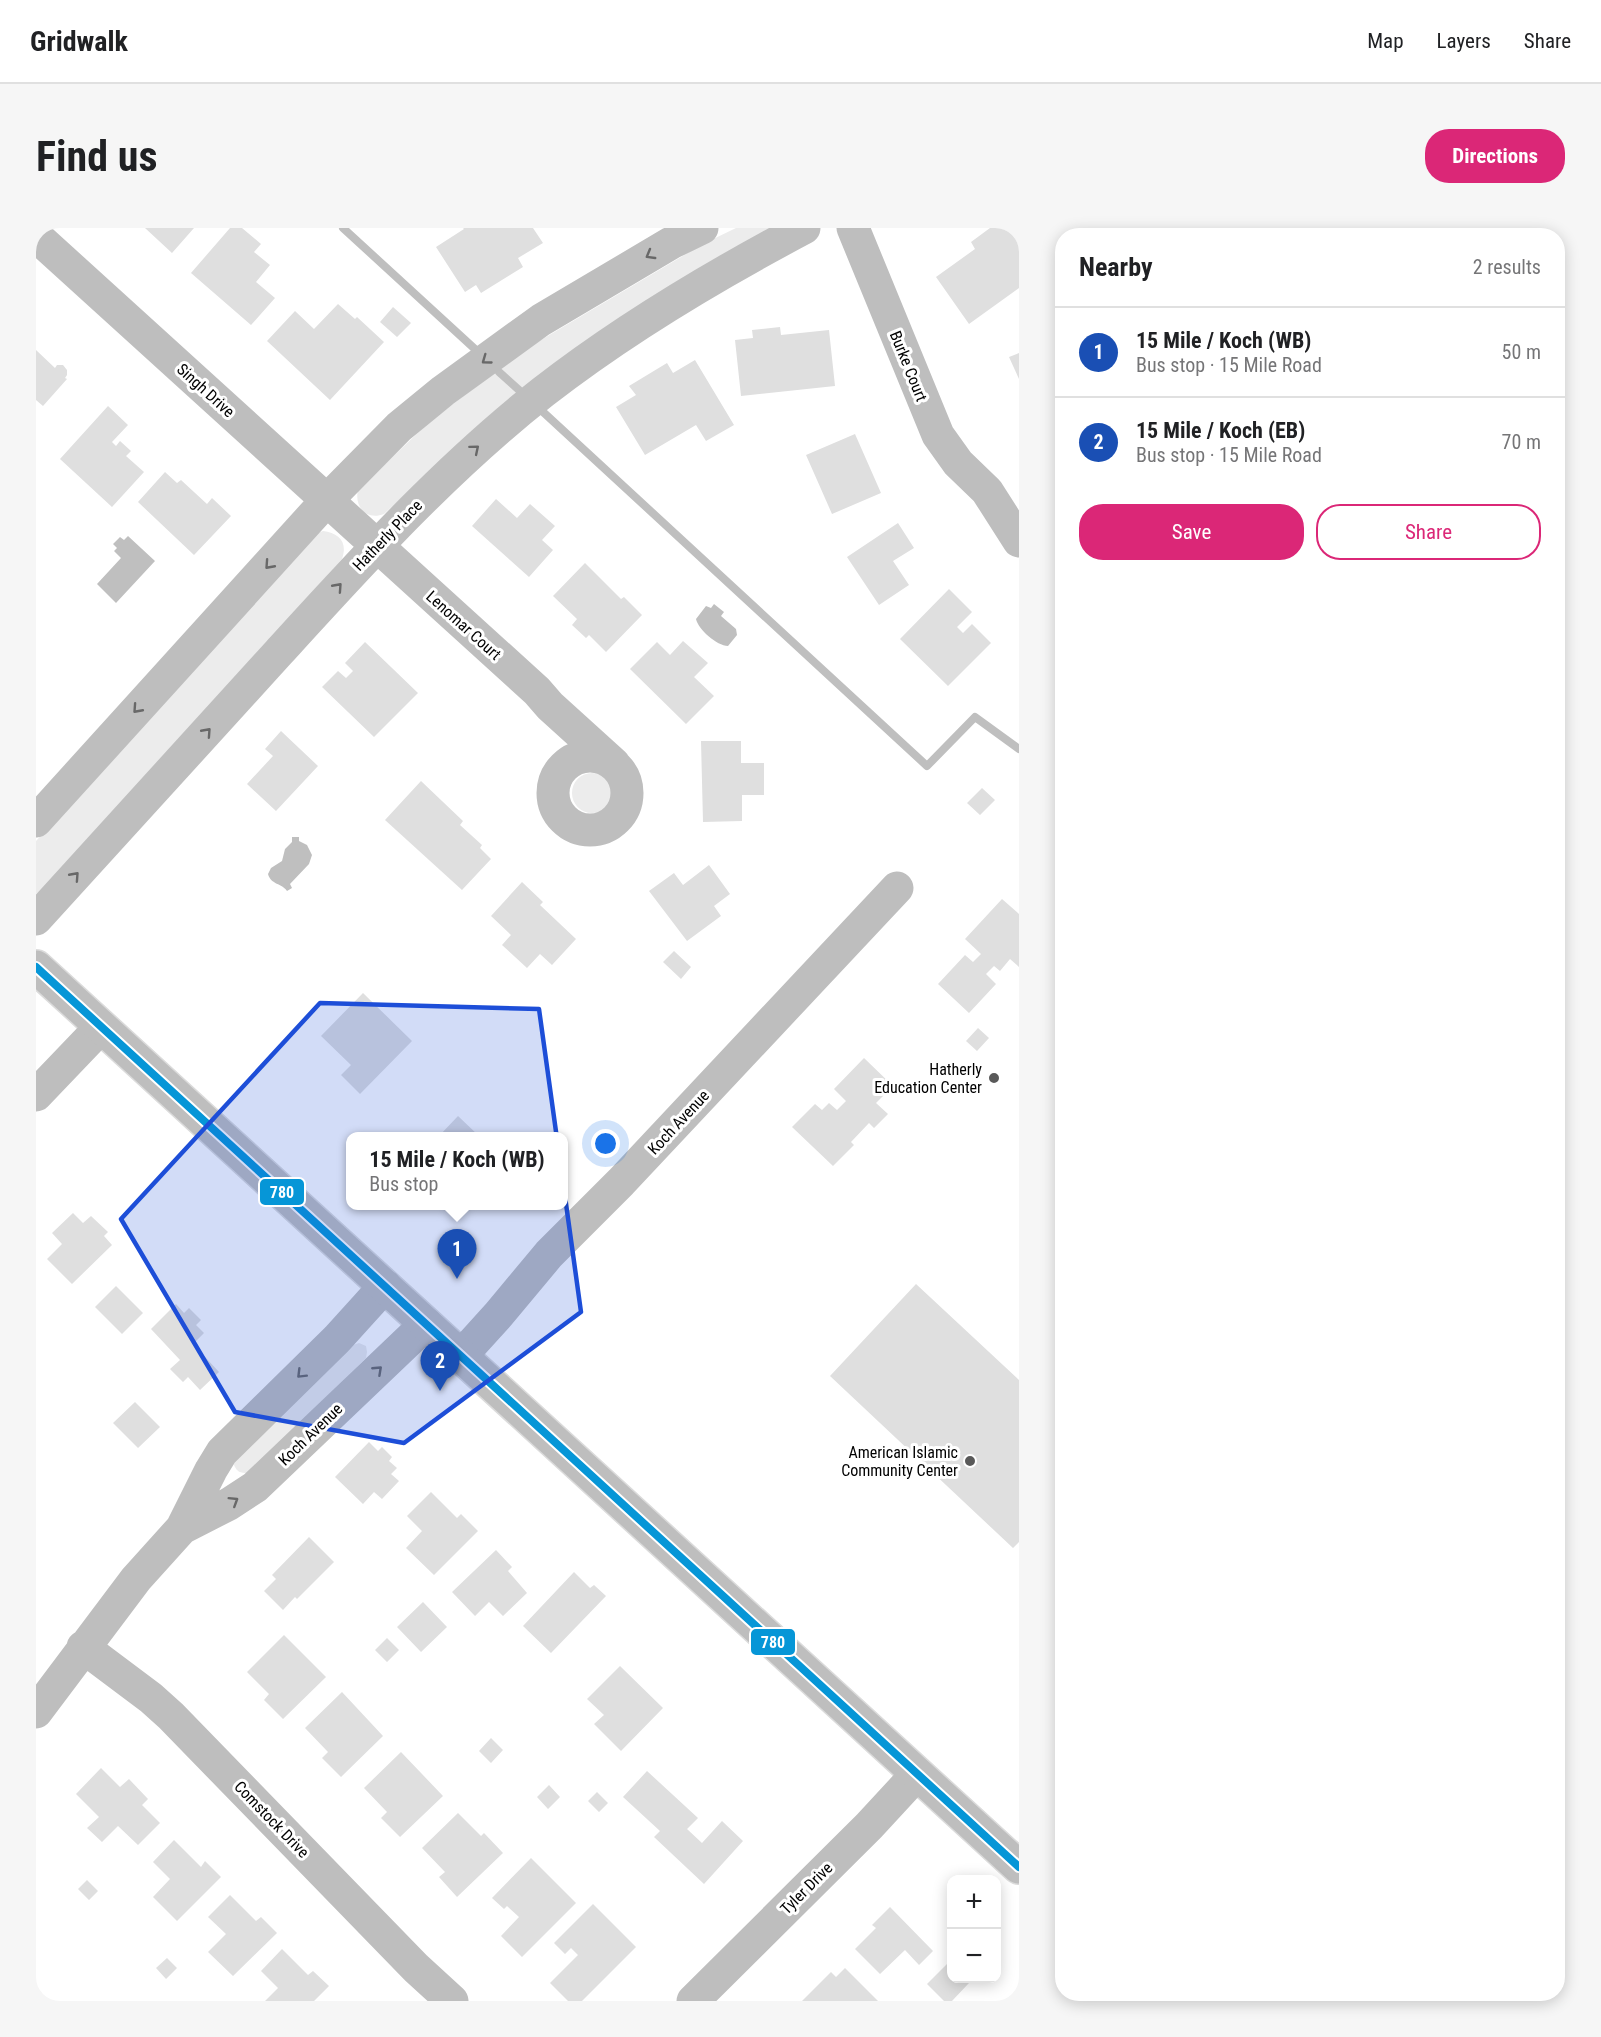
<!DOCTYPE html>
<html lang="en">
<head>
<meta charset="utf-8">
<style>
  body { margin:0; font-family:"Roboto Condensed",sans-serif; background:#f6f6f6; color:#202124 }
  .controls { position:absolute; right:18px; bottom:18px; display:grid; overflow:hidden; border-radius:12px; box-shadow:0 3px 15px #0003 }
  .controls button { width:54px; height:54px; display:grid; place-items:center; padding:0; border:0; border-bottom:2px solid #e0e0e0; background:#fff; color:#202124; font:30px sans-serif }
  .you { position:absolute; left:570px; top:916px; width:21px; height:21px; margin:-15px; border:4px solid #fff; border-radius:50%; background:#1a73e8; box-shadow:0 0 0 9px #1a73e833 }
  .badge { display:grid; place-items:center; width:39px; height:39px; border-radius:50%; background:#db2777; color:#fff; font-size:20px; font-weight:700 }
  .pin { position:absolute; translate:-50% -50px; filter:drop-shadow(0 2px 3px #0008) }
  .pin::after { content:''; position:absolute; top:32px; width:21px; height:18px; background:inherit; clip-path:polygon(0 0,100% 0,50% 100%) }
  .popup { position:absolute; left:310px; top:904px; width:222px; height:78px; box-sizing:border-box; display:grid; place-content:center; border-radius:12px; background:#fff; filter:drop-shadow(0 2px 4px #0005); font-size:20px; white-space:nowrap; color:#757577 }
  .popup b { font-size:22px; color:#202124 }
  .popup::after { content:''; position:absolute; left:50%; top:100%; margin-left:-12px; border:12px solid transparent; border-top-color:#fff }
  .list { margin:0; padding:0; list-style:none }
  h2 { display:flex; justify-content:space-between; align-items:center; height:78px; margin:0; padding:0 24px; font-size:26px }
  h2 small { font-size:20px; font-weight:400; color:#757577 }
  .list li { display:grid; grid-template-columns:39px 1fr auto; gap:18px; align-items:center; box-sizing:border-box; height:90px; padding:0 24px; border-top:2px solid #e0e0e0 }
  .list b { display:block; font-size:22px; white-space:nowrap }
  .list p { margin:0; font-size:20px; white-space:nowrap; color:#757577 }
  .list em { font-size:20px; font-style:normal; color:#757577 }
  .actions { display:flex; gap:12px; padding:18px 24px }
  .actions a { flex:1; padding:14px 0; border:2px solid #db2777; border-radius:24px; text-align:center; font-size:21px; color:#db2777 }
  .actions .main { background:#db2777; color:#fff }
  .map { position:relative; flex:none; width:983px; height:1773px; overflow:hidden; border-radius:24px }
  header { display:flex; align-items:center; gap:36px; box-sizing:border-box; height:84px; padding:0 30px; background:#fff; border-bottom:2px solid #e0e0e0 }
  header strong { font-size:28px }
  nav { display:flex; gap:33px; margin-inline-start:auto; font-size:21px }
  .intro { display:flex; align-items:center; justify-content:space-between; box-sizing:border-box; height:144px; padding:0 36px }
  h1 { margin:0; font-size:42px }
  .button { padding:15px 27px; border-radius:24px; background:#db2777; color:#fff; font-size:21px; font-weight:700 }
  main { display:flex; gap:36px; padding:0 36px }
  aside { flex:1; background:#fff; border-radius:24px; box-shadow:0 3px 15px #0003 }
  .map>svg:first-child { display:block }
  .green { fill:#ececec }
  .water { fill:#bfbfbf }
  .lines { fill:none; stroke-linecap:round; stroke-linejoin:round }
  .stream { stroke:#bfbfbf; stroke-width:8 }
  .building { fill:#dfdfdf }
  .major-casing { stroke:#dbdbdb; stroke-width:36 }
  .minor { stroke:#bebebe; stroke-width:33 }
  .major { stroke:#bebebe; stroke-width:33 }
  .bus-1-casing { stroke:#fff; stroke-width:12 }
  .bus-1 { stroke:#0696d7; stroke-width:8 }
  .oneway { stroke:#686868 }
  .marked { fill:#1d4ed8; fill-opacity:0.2; stroke:#1d4ed8; stroke-width:4.5; stroke-linejoin:round }
  .poi-dot { fill:#595959; stroke:#fff; stroke-width:2 }
  .labels { text-anchor:middle; stroke-width:6; stroke-linejoin:round; paint-order:stroke }
  .street-label { font-size:16px; fill:#000; stroke:#fff }
  .poi-label { font-size:16px; fill:#000; stroke:#fff; text-anchor:end }
  .line-badge { stroke:#fff; stroke-width:2 }
  .badge-label { font-size:16px; text-anchor:middle; font-weight:bold; fill:#fff }
</style>
</head>
<body>
<header>
<strong>Gridwalk</strong>
<nav><a>Map</a><a>Layers</a><a>Share</a></nav>
</header>
<div class="intro"><h1>Find us</h1><a class="button">Directions</a></div>
<main>
<div class="map">
<svg width="983" height="1773" viewBox="0 0 983 1773">
  <rect width="100%" height="100%" fill="#fff"/>
  <path class="green" d="M 700,0 L 739,0 L 489,159 L 456,185 L 348,286 C 330,293 318,278 322,262 L 390,197 L 483,125 L 667,16 Z
    M 287,303 C 303,305 312,314 306,331 L 8,660 L 0,666 L 0,613 L 279,306 Z
    M536 565a20 20 0 1 1 40 0a20 20 0 1 1-40 0Z
    M 323,1115 L 330,1118 L 331,1124 L 330,1130 L 212,1245 C 204,1245 201,1244 198,1237 L 199,1232 L 317,1117 Z"/>
  <path class="water" d="M 92,308 L 119,333 L 80,375 L 61,356 L 85,330 L 78,323 L 81,320 L 77,316 L 84,309 L 88,312 Z
    M 678,376 L 688,384 L 685,388 L 700,401 L 701,407 L 692,418 C 681,418 662,401 660,391 L 670,378 L 675,380 Z
    M 256,609 L 263,609 L 263,613 L 271,617 L 276,627 L 273,636 L 254,656 L 256,660 L 251,663 C 246,655 235,657 232,646 L 235,640 L 246,633 L 249,621 L 256,614 Z"/>
  <g class="lines">
    <path class="stream" d="M 307,0 L 440,122
      M 463,144 L 483,162
      M 506,183 L 891,538 L 939,489 L 983,521"/>
  </g>
  <path class="building" d="M 109,0 L 158,0 L 136,25 Z
    M 194,0 L 206,0 L 225,16 L 218,24 L 234,37 L 220,54 L 239,70 L 215,97 L 155,45 Z
    M 427,0 L 497,0 L 507,15 L 482,30 L 487,39 L 445,65 L 440,57 L 429,64 L 400,19 L 428,1 Z
    M 954,0 L 980,0 L 983,4 L 983,60 L 933,96 L 900,49 L 939,21 L 935,14 Z
    M 302,76 L 319,91 L 321,89 L 348,114 L 294,172 L 231,113 L 259,83 L 278,101 Z
    M 357,79 L 375,95 L 361,109 L 344,94 Z
    M 744,99 L 745,107 L 793,102 L 799,158 L 705,168 L 699,112 L 717,110 L 716,102 Z
    M 0,122 L 19,140 L 21,137 L 27,137 L 31,142 L 31,147 L 29,150 L 31,151 L 7,178 L 0,172 Z
    M 983,125 L 983,151 L 973,129 Z
    M 659,132 L 698,197 L 670,213 L 660,197 L 609,227 L 580,179 L 600,167 L 593,158 L 631,135 L 637,145 Z
    M 72,178 L 92,197 L 76,214 L 80,218 L 84,213 L 95,223 L 90,228 L 108,244 L 76,279 L 24,231 Z
    M 819,206 L 845,265 L 796,286 L 770,227 Z
    M 129,244 L 141,255 L 145,252 L 171,276 L 176,270 L 195,288 L 158,327 L 102,274 Z
    M 460,271 L 481,290 L 494,276 L 519,298 L 506,312 L 517,322 L 493,349 L 436,298 Z
    M 862,295 L 878,320 L 857,333 L 873,357 L 843,377 L 811,329 Z
    M 549,335 L 585,371 L 588,369 L 606,387 L 570,424 L 553,407 L 550,410 L 536,397 L 541,391 L 517,368 Z
    M 913,361 L 936,384 L 921,399 L 927,405 L 936,396 L 955,415 L 912,458 L 864,411 Z
    M 647,413 L 672,435 L 658,449 L 678,468 L 650,496 L 594,441 L 621,414 L 634,427 Z
    M 329,414 L 382,465 L 338,509 L 286,459 L 302,443 L 310,450 L 317,443 L 309,435 Z
    M 245,503 L 282,538 L 240,583 L 211,556 L 237,528 L 229,521 Z
    M 665,513 L 705,513 L 705,535 L 728,535 L 728,567 L 706,567 L 706,593 L 667,594 Z
    M 385,553 L 427,593 L 424,597 L 446,617 L 444,620 L 455,631 L 426,662 L 349,592 Z
    M 946,560 L 959,572 L 944,587 L 931,575 Z
    M 673,637 L 694,666 L 678,678 L 685,688 L 651,713 L 613,663 L 638,645 L 647,657 Z
    M 486,654 L 507,674 L 504,677 L 540,711 L 516,737 L 504,726 L 491,740 L 466,717 L 475,707 L 455,688 Z
    M 966,671 L 983,686 L 983,739 L 974,731 L 964,743 L 958,738 L 950,746 L 960,756 L 933,785 L 902,756 L 929,727 L 937,734 L 945,726 L 929,711 Z
    M 638,723 L 655,739 L 645,751 L 627,734 Z
    M 327,765 L 376,813 L 324,866 L 305,847 L 315,837 L 285,808 Z
    M 942,800 L 953,810 L 941,823 L 930,813 Z
    M 828,830 L 857,858 L 840,875 L 852,886 L 838,900 L 833,895 L 815,914 L 818,917 L 797,938 L 756,899 L 779,876 L 786,882 L 793,875 L 801,882 L 810,873 L 798,861 Z
    M 422,888 L 443,908 L 403,908 Z
    M 37,985 L 47,995 L 55,988 L 72,1004 L 68,1008 L 76,1017 L 36,1056 L 11,1031 L 26,1016 L 16,1005 Z
    M 880,1056 L 983,1152 L 983,1314 L 977,1320 L 794,1148 Z
    M 80,1058 L 107,1085 L 86,1106 L 59,1079 Z
    M 140,1076 L 148,1085 L 153,1080 L 165,1092 L 160,1097 L 168,1105 L 157,1116 L 183,1144 L 164,1162 L 152,1149 L 147,1154 L 134,1141 L 144,1132 L 115,1101 Z
    M 99,1174 L 124,1199 L 102,1220 L 77,1195 Z
    M 333,1214 L 342,1223 L 346,1219 L 356,1229 L 353,1233 L 361,1240 L 355,1246 L 363,1253 L 346,1271 L 338,1264 L 327,1276 L 299,1249 Z
    M 395,1264 L 421,1290 L 425,1286 L 442,1303 L 398,1347 L 370,1320 L 386,1303 L 371,1288 Z
    M 273,1309 L 298,1334 L 261,1371 L 259,1369 L 247,1382 L 228,1363 L 240,1351 L 236,1347 Z
    M 460,1322 L 476,1339 L 472,1343 L 491,1365 L 467,1388 L 453,1374 L 439,1388 L 416,1364 Z
    M 538,1344 L 554,1360 L 558,1357 L 570,1368 L 515,1425 L 487,1398 Z
    M 387,1374 L 411,1399 L 385,1424 L 361,1399 Z
    M 248,1407 L 290,1449 L 247,1491 L 228,1472 L 233,1466 L 211,1444 Z
    M 351,1410 L 363,1422 L 351,1434 L 339,1422 Z
    M 584,1438 L 627,1480 L 585,1523 L 558,1496 L 568,1487 L 551,1471 Z
    M 306,1464 L 347,1508 L 305,1549 L 286,1530 L 292,1524 L 269,1500 Z
    M 455,1510 L 467,1522 L 455,1535 L 443,1523 Z
    M 365,1524 L 407,1568 L 364,1609 L 345,1590 L 351,1584 L 328,1560 Z
    M 65,1540 L 84,1559 L 93,1551 L 112,1571 L 106,1577 L 124,1595 L 102,1617 L 82,1598 L 66,1614 L 51,1600 L 63,1589 L 40,1566 Z
    M 611,1543 L 662,1590 L 651,1601 L 666,1615 L 686,1593 L 707,1613 L 668,1656 L 618,1609 L 624,1603 L 587,1569 Z
    M 513,1557 L 524,1569 L 512,1581 L 501,1569 Z
    M 561,1564 L 572,1575 L 563,1584 L 552,1573 Z
    M 422,1585 L 445,1608 L 448,1605 L 467,1625 L 421,1669 L 403,1649 L 409,1644 L 386,1620 Z
    M 138,1612 L 165,1639 L 169,1633 L 185,1649 L 141,1693 L 117,1669 L 134,1651 L 117,1634 Z
    M 495,1630 L 540,1675 L 486,1729 L 465,1708 L 483,1689 L 471,1678 L 468,1681 L 456,1670 Z
    M 51,1652 L 62,1663 L 53,1672 L 42,1661 Z
    M 194,1667 L 220,1693 L 225,1689 L 241,1705 L 197,1748 L 172,1724 L 190,1706 L 172,1689 Z
    M 557,1676 L 600,1719 L 546,1773 L 532,1773 L 514,1755 L 542,1727 L 535,1720 L 529,1726 L 518,1715 Z
    M 854,1679 L 897,1723 L 883,1737 L 869,1722 L 844,1746 L 819,1721 L 840,1700 L 836,1697 Z
    M 246,1721 L 272,1747 L 277,1743 L 293,1758 L 278,1773 L 229,1773 L 242,1760 L 225,1743 Z
    M 131,1730 L 141,1740 L 130,1751 L 120,1740 Z
    M 913,1734 L 915,1737 L 915,1750 L 929,1750 L 933,1755 L 916,1773 L 908,1773 L 891,1756 Z
    M 809,1740 L 842,1773 L 766,1773 L 795,1744 L 800,1749 Z"/>
  <g class="lines">
    <defs>
      <path id="major" d="M 0,739 L 983,1639"/>
    </defs>
    <use href="#major" class="major-casing"/>
    <path class="minor" d="M 817,0 L 902,207 L 922,235 L 951,263 L 983,313
      M 0,8 L 501,463 L 514,478 L 578,536
      M517 565a37 37 0 1 1 74 0a37 37 0 1 1-74 0Z
      M 0,593 L 291,272 L 363,199 L 407,163 L 505,92 L 635,15 L 666,0
      M 0,691 C 81,602 162,513 243,424 C 326,333 409,241 507,164 C 588,101 677,48 768,0
      M 0,867 L 65,799
      M 425,1128 L 463,1086 L 513,1026 L 585,954 L 861,660
      M 146,1300 L 193,1276 L 219,1259 L 390,1096
      M 47,1419 L 115,1470 L 135,1488 L 380,1740 L 416,1773
      M 0,1484 L 100,1351 L 146,1300 L 175,1242 L 186,1224 L 301,1111 L 349,1058
      M 657,1773 L 833,1598 L 881,1546"/>
    <use href="#major" class="major"/>
    <defs>
      <path id="bus-1" d="M 0,739 L 983,1639"/>
    </defs>
    <use href="#bus-1" class="bus-1-casing"/>
    <use href="#bus-1" class="bus-1"/>
  </g>
  <defs><path id="oneway-chevron" d="M-2-3.5L2.5 0L-2 3.5" fill="none" stroke-width="1.6" stroke-linecap="round" stroke-linejoin="round" transform="scale(1.5)"/></defs>
  <g class="oneway">
    <use href="#oneway-chevron" transform="translate(614 27) rotate(150)"/>
    <use href="#oneway-chevron" transform="translate(450 132) rotate(144)"/>
    <use href="#oneway-chevron" transform="translate(439 221) rotate(-40)"/>
    <use href="#oneway-chevron" transform="translate(233 337) rotate(132)"/>
    <use href="#oneway-chevron" transform="translate(302 359) rotate(-48)"/>
    <use href="#oneway-chevron" transform="translate(101 481) rotate(132)"/>
    <use href="#oneway-chevron" transform="translate(171 504) rotate(-48)"/>
    <use href="#oneway-chevron" transform="translate(39 648) rotate(-48)"/>
    <use href="#oneway-chevron" transform="translate(342 1142) rotate(-43)"/>
    <use href="#oneway-chevron" transform="translate(265 1146) rotate(135)"/>
    <use href="#oneway-chevron" transform="translate(198 1273) rotate(-32)"/>
  </g>
  <path class="marked" d="M 284,775 L 503,781 L 545,1084 L 368,1215 L 199,1184 L 85,991 Z"/>
  <g class="poi-dot">
    <circle cx="958" cy="850" r="6"/>
    <circle cx="934" cy="1233" r="6"/>
  </g>
  <g class="labels">
    <g class="street-label">
      <text transform="translate(873 138) rotate(68)" y="6">Burke Court</text>
      <text transform="translate(170 162) rotate(42)" y="6">Singh Drive</text>
      <text transform="translate(351 307) rotate(-46)" y="6">Hatherly Place</text>
      <text transform="translate(428 397) rotate(42)" y="6">Lenomar Court</text>
      <text transform="translate(642 894) rotate(-47)" y="6">Koch Avenue</text>
      <text transform="translate(274 1206) rotate(-44)" y="6">Koch Avenue</text>
      <text transform="translate(236 1591) rotate(46)" y="6">Comstock Drive</text>
      <text transform="translate(770 1660) rotate(-45)" y="6">Tyler Drive</text>
    </g>
    <g class="poi-label">
      <text x="946" y="847">Hatherly<tspan x="946" dy="18">Education Center</tspan></text>
      <text x="922" y="1230">American Islamic<tspan x="922" dy="18">Community Center</tspan></text>
    </g>
  </g>
  <g class="line-badge">
    <rect x="223" y="950" width="46" height="28" rx="6" fill="#0696d7"/>
    <rect x="714" y="1400" width="46" height="28" rx="6" fill="#0696d7"/>
  </g>
  <g class="badge-label">
    <text x="246" y="970">780</text>
    <text x="737" y="1420">780</text>
  </g>
</svg>
<div class="controls">
<button>+</button>
<button>−</button>
</div>
<div class="you"></div>
<div class="pin badge" style="left:421px;top:1051px;background:#1a4fb4">1</div>
<div class="popup"><b>15 Mile / Koch (WB)</b>Bus stop</div>
<div class="pin badge" style="left:404px;top:1163px;background:#1a4fb4">2</div>
</div>
<aside>
<h2>Nearby<small>2 results</small></h2>
<ul class="list">
<li><span class="badge" style="background:#1a4fb4">1</span><div><b>15 Mile / Koch (WB)</b><p>Bus stop · 15 Mile Road</p></div><em>50 m</em></li>
<li><span class="badge" style="background:#1a4fb4">2</span><div><b>15 Mile / Koch (EB)</b><p>Bus stop · 15 Mile Road</p></div><em>70 m</em></li>
</ul>
<div class="actions"><a class="main">Save</a><a>Share</a></div>
</aside>
</main>
</body>
</html>
